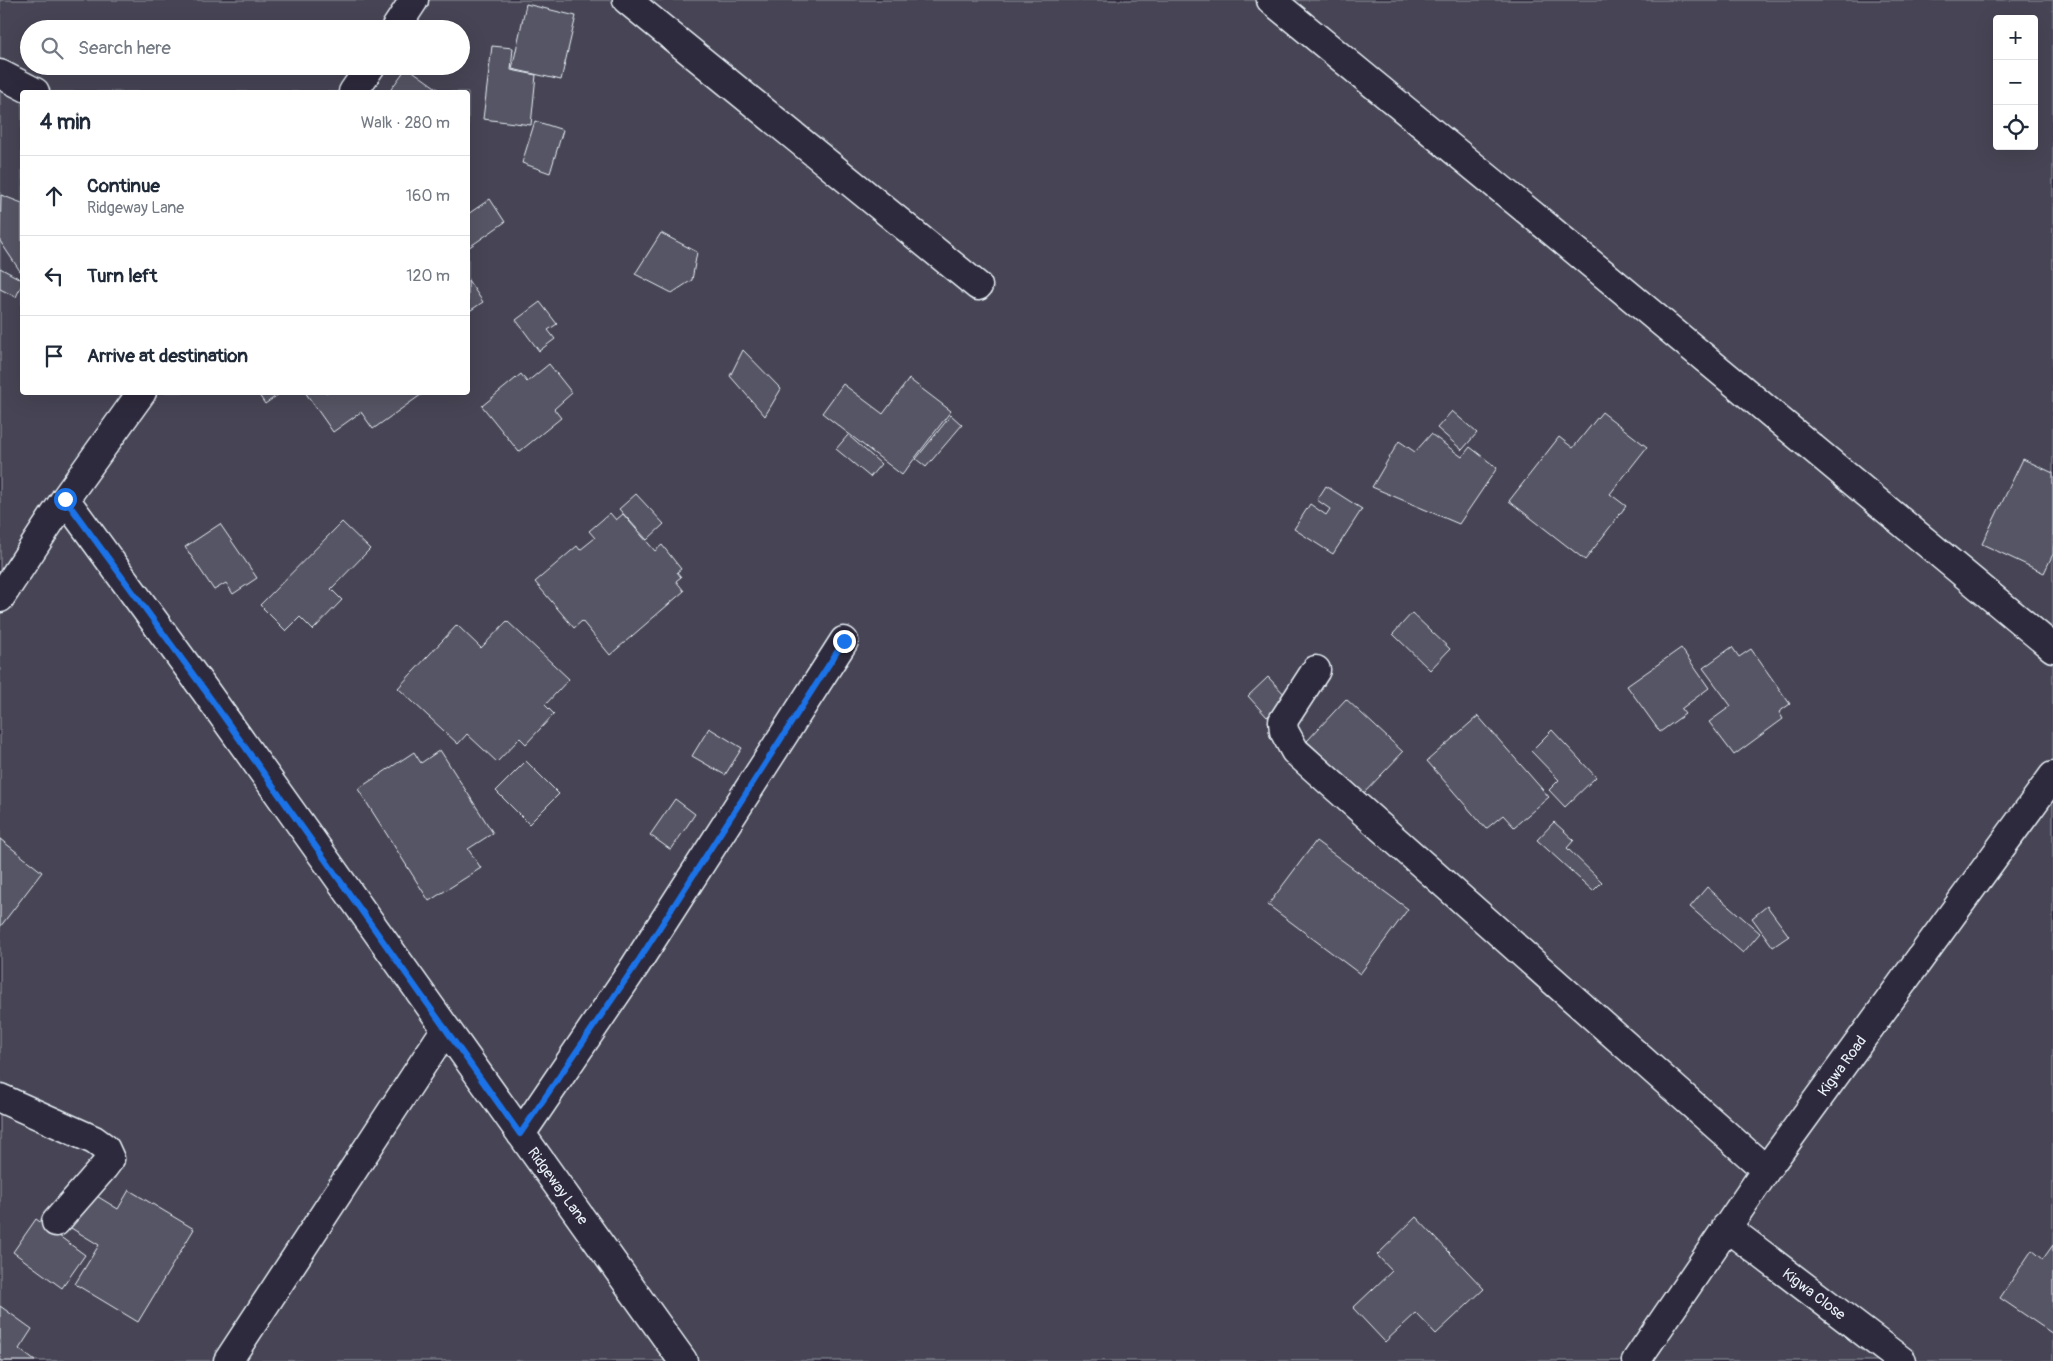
<!DOCTYPE html>
<html lang="en">
<head>
<meta charset="utf-8">
<style>
  body { margin:0; font-family:Pangolin,sans-serif; background:#f2f2f3; color:#1f2937 }
  .controls { position:absolute; right:15px; top:15px; display:grid; overflow:hidden; border-radius:5px; box-shadow:0 5px 20px #0002 }
  .controls button { width:45px; height:45px; display:grid; place-items:center; padding:0; border:0; border-bottom:1px solid #e0e1e3; background:#fff; color:#1f2937; font:25px sans-serif }
  .stop { position:absolute; width:15px; height:15px; margin:-11px; border:4px solid #1a73e8; border-radius:50%; background:#fff }
  .stop.end { background:#1a73e8; border-color:#fff; box-shadow:0 1px 5px #0008 }
  .list { margin:0; padding:0; list-style:none }
  h2 { display:flex; justify-content:space-between; align-items:center; height:65px; margin:0; padding:0 20px; font-size:21px }
  h2 small { font-size:16px; font-weight:400; color:#747a83 }
  .list li { display:grid; grid-template-columns:32px 1fr auto; gap:15px; align-items:center; box-sizing:border-box; height:80px; padding:0 20px; border-top:1px solid #e0e1e3 }
  .list b { display:block; font-size:19px; white-space:nowrap }
  .list p { margin:0; font-size:16px; white-space:nowrap; color:#747a83 }
  .list em { font-size:16px; font-style:normal; color:#747a83 }
  .icon { flex:none; width:28px; height:28px; fill:none; stroke:currentColor; stroke-width:2; stroke-linecap:round; stroke-linejoin:round }
  .map { position:relative; flex:none; width:2053px; height:1361px; overflow:hidden }
  .search { position:absolute; background:#fff; box-shadow:0 5px 20px #0002; left:20px; top:20px; width:450px; height:55px; display:flex; align-items:center; gap:12px; box-sizing:border-box; padding:0 18px; border-radius:28px; color:#747a83; font-size:19px }
  .panel { position:absolute; background:#fff; box-shadow:0 5px 20px #0002; left:20px; top:90px; width:450px; height:305px; border-radius:5px }
  .map>svg:first-child { display:block }
  .green { fill:#464455; stroke:#979aa6; fill-rule:evenodd }
  .building { fill:#575565; stroke:#e8f1f8 }
  .lines { fill:none; stroke-linecap:round; stroke-linejoin:round }
  .minor-casing { stroke:#e8f1f8; stroke-width:31 }
  .minor { stroke:#2f2a3d; stroke-width:28 }
  .route { stroke:#1a73e8; stroke-width:6 }
  .labels { text-anchor:middle; stroke-width:5; stroke-linejoin:round; paint-order:stroke }
  .street-label { font-size:15px; fill:#e8f1f8; stroke:#2f2a3d }
</style>
</head>
<body>
<div class="map">
<svg width="2053" height="1361" viewBox="0 0 2053 1361">
  <rect width="100%" height="100%" fill="#2f2a3d"/>
  <filter id="ink" filterUnits="userSpaceOnUse"><feTurbulence type="fractalNoise" baseFrequency=".02" numOctaves="2"/><feDisplacementMap in="SourceGraphic" scale="10" xChannelSelector="R" yChannelSelector="G"/><feConvolveMatrix kernelMatrix="1 2 1 2 8 2 1 2 1" color-interpolation-filters="sRGB"/></filter>
  <g filter="url(#ink)">
    <path class="green" d="M 0,0 L 2053,0 L 2053,1361 L 0,1361 ZM 1997,19 L 2034,19 L 2034,146 L 1997,146 ZM 29,29 L 461,29 L 461,66 L 29,66 ZM 22,92 L 468,92 L 468,392 L 22,392 Z"/>
    <path class="building" d="M 526,4 L 576,16 L 561,80 L 512,69 Z
      M 492,46 L 513,48 L 511,70 L 536,75 L 531,125 L 483,119 Z
      M 407,67 L 442,92 L 389,92 Z
      M 535,121 L 563,130 L 550,173 L 522,163 Z
      M 1,195 L 22,203 L 22,274 L 0,241 Z
      M 490,199 L 505,222 L 468,248 L 468,214 Z
      M 661,233 L 697,252 L 692,280 L 672,293 L 635,274 Z
      M 0,268 L 22,280 L 22,284 L 16,297 L 0,289 Z
      M 468,280 L 483,302 L 468,312 Z
      M 540,302 L 557,324 L 548,330 L 555,339 L 539,351 L 516,320 Z
      M 743,350 L 781,389 L 765,416 L 730,376 Z
      M 549,364 L 572,393 L 554,409 L 561,418 L 519,452 L 482,406 L 521,374 L 527,382 Z
      M 909,379 L 951,411 L 902,475 L 822,413 L 843,384 L 883,414 Z
      M 257,392 L 282,392 L 265,404 Z
      M 305,392 L 425,392 L 373,429 L 361,412 L 333,432 Z
      M 1452,411 L 1477,433 L 1462,450 L 1437,428 Z
      M 1602,412 L 1647,447 L 1610,494 L 1626,506 L 1585,560 L 1509,501 L 1559,437 L 1573,448 Z
      M 951,415 L 962,425 L 926,467 L 916,459 Z
      M 1431,434 L 1462,457 L 1470,447 L 1497,468 L 1459,524 L 1372,487 L 1399,441 L 1415,452 Z
      M 848,435 L 881,464 L 870,477 L 836,449 Z
      M 2023,459 L 2053,473 L 2053,554 L 2044,573 L 1982,544 Z
      M 1326,486 L 1362,509 L 1333,554 L 1294,529 L 1310,504 L 1326,515 L 1330,509 L 1317,500 Z
      M 636,494 L 664,524 L 647,540 L 619,509 Z
      M 610,513 L 616,520 L 623,514 L 655,551 L 662,545 L 681,569 L 677,572 L 681,577 L 676,581 L 684,591 L 610,655 L 582,621 L 574,628 L 535,582 L 577,546 L 580,550 L 595,538 L 589,531 Z
      M 342,522 L 370,549 L 331,589 L 342,600 L 313,630 L 300,617 L 286,631 L 260,605 Z
      M 220,524 L 257,578 L 233,594 L 226,583 L 214,590 L 185,547 Z
      M 1412,613 L 1450,649 L 1430,670 L 1393,634 Z
      M 507,621 L 569,679 L 545,705 L 554,714 L 526,744 L 520,738 L 497,762 L 467,734 L 458,744 L 398,688 L 457,625 L 481,648 Z
      M 1732,647 L 1739,657 L 1751,649 L 1790,704 L 1779,712 L 1783,719 L 1734,755 L 1709,722 L 1731,706 L 1703,668 Z
      M 1681,648 L 1709,688 L 1681,709 L 1685,714 L 1660,732 L 1627,686 Z
      M 1268,677 L 1288,698 L 1267,717 L 1248,696 Z
      M 1346,699 L 1403,752 L 1363,794 L 1307,741 Z
      M 1478,716 L 1549,797 L 1514,827 L 1503,815 L 1486,829 L 1427,761 Z
      M 709,728 L 742,748 L 725,775 L 692,756 Z
      M 1552,730 L 1596,777 L 1565,807 L 1549,790 L 1559,780 L 1531,751 Z
      M 440,750 L 493,833 L 468,849 L 481,868 L 429,901 L 358,789 L 414,752 L 421,763 Z
      M 526,761 L 559,794 L 529,824 L 496,791 Z
      M 675,799 L 695,814 L 671,850 L 650,835 Z
      M 1554,822 L 1574,840 L 1567,848 L 1602,882 L 1593,891 L 1537,840 Z
      M 0,839 L 42,872 L 0,927 Z
      M 1316,841 L 1408,909 L 1360,974 L 1268,905 Z
      M 1707,887 L 1760,933 L 1743,953 L 1690,907 Z
      M 1767,906 L 1789,936 L 1773,947 L 1752,918 Z
      M 87,1190 L 118,1209 L 129,1190 L 194,1229 L 138,1322 L 75,1284 L 99,1245 L 66,1225 Z
      M 1416,1217 L 1484,1289 L 1436,1334 L 1416,1313 L 1385,1342 L 1353,1308 L 1392,1271 L 1377,1255 Z
      M 36,1219 L 85,1255 L 62,1288 L 13,1252 Z
      M 2053,1245 L 2053,1334 L 2000,1298 L 2032,1250 L 2043,1259 Z
      M 0,1306 L 32,1329 L 19,1349 L 35,1361 L 0,1361 Z"/>
    <g class="lines">
      <defs>
        <path id="minor" d="M 627,0 L 978,286
          M 1271,0 L 1546,226 L 2053,648
          M 395,29 L 414,0
          M 0,74 L 35,92
          M 353,92 L 371,66
          M 65,499 L 206,692 L 683,1361
          M 0,598 L 65,499 L 142,392
          M 1316,670 L 1283,721 L 1284,731 L 1295,751 L 1766,1170
          M 0,1098 L 94,1140 L 105,1148 L 110,1159 L 104,1167 L 56,1222
          M 521,1134 L 635,966 L 844,641
          M 1726,1227 L 1902,1361
          M 228,1361 L 445,1030
          M 1636,1361 L 1766,1170 L 2053,776"/>
      </defs>
      <use href="#minor" class="minor-casing"/>
      <use href="#minor" class="minor"/>
    </g>
  </g>
  <g class="lines" filter="url(#ink)">
    <path class="route" d="M 65,499 L 206,692 L 520,1134 L 635,966 L 844,641"/>
  </g>
  <g class="labels">
    <g class="street-label">
      <text transform="translate(1842 1066) rotate(-54)" y="5">Kigwa Road</text>
      <text transform="translate(558 1186) rotate(54)" y="5">Ridgeway Lane</text>
      <text transform="translate(1814 1294) rotate(37)" y="5">Kigwa Close</text>
    </g>
  </g>
</svg>
<div class="controls">
<button>+</button>
<button>−</button>
<button><svg class="icon" aria-label="locate" viewBox="0 0 24 24"><circle cx="12" cy="12" r="6"/><path d="M12 2v4M12 18v4M2 12h4M18 12h4"/></svg></button>
</div>
<div class="stop" style="left:65px;top:499px"></div>
<div class="stop end" style="left:844px;top:641px"></div>
<div class="search"><svg class="icon" aria-label="search" viewBox="0 0 24 24"><circle cx="10" cy="10" r="6"/><path d="M15 15l6 6"/></svg>Search here</div>
<section class="panel">
<h2>4 min<small>Walk · 280 m</small></h2>
<ul class="list">
<li><svg class="icon" aria-label="ahead" viewBox="0 0 24 24"><path d="M12 20V5M6 11l6-6 6 6"/></svg><div><b>Continue</b><p>Ridgeway Lane</p></div><em>160 m</em></li>
<li><svg class="icon" aria-label="left" viewBox="0 0 24 24"><path d="M17 20v-9H6M10 6l-5 5 5 5"/></svg><div><b>Turn left</b></div><em>120 m</em></li>
<li><svg class="icon" aria-label="arrive" viewBox="0 0 24 24"><path d="M6 21V4h12l-3 4 3 4H6"/></svg><div><b>Arrive at destination</b></div></li>
</ul>
</section>
</div>
</body>
</html>
